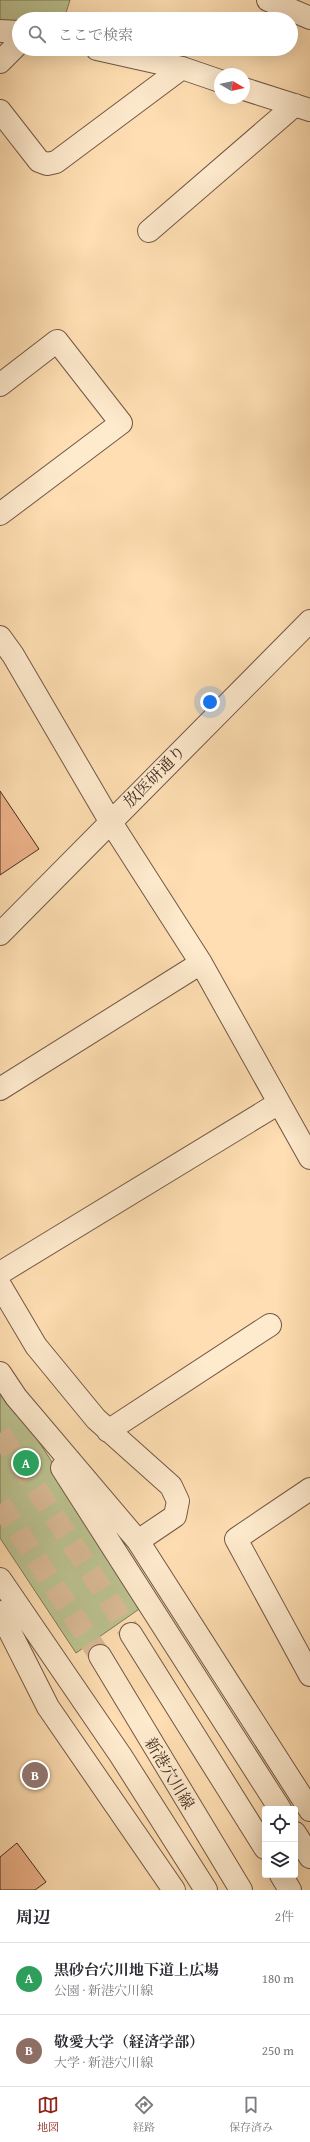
<!DOCTYPE html>
<html lang="ja">
<head>
<meta charset="utf-8">
<style>
  body { margin:0; font-family:"Gentium Book Plus","Noto Serif JP",serif; background:#f7f7f7; color:#2b2b33 }
  .controls { position:absolute; right:12px; bottom:12px; display:grid; overflow:hidden; border-radius:4px; box-shadow:0 4px 16px #0002 }
  .controls button { width:36px; height:36px; display:grid; place-items:center; padding:0; border:0; border-bottom:1px solid #e1e1e2; background:#fff; color:#2b2b33; font:20px sans-serif }
  .compass { position:absolute; left:214px; top:68px; width:36px; height:36px; border-radius:50%; background:#fff; box-shadow:0 4px 16px #0002; rotate:99deg }
  .you { position:absolute; left:210px; top:702px; width:14px; height:14px; margin:-10px; border:3px solid #fff; border-radius:50%; background:#1a73e8; box-shadow:0 0 0 6px #1a73e833 }
  .badge { display:grid; place-items:center; width:26px; height:26px; border-radius:50%; background:#8f2418; color:#fff; font-size:13px; font-weight:700 }
  .pin { position:absolute; translate:-50% -50%; border:2px solid #fff; box-shadow:0 1px 4px #0006 }
  .list { margin:0; padding:0; list-style:none }
  h2 { display:flex; justify-content:space-between; align-items:center; height:52px; margin:0; padding:0 16px; font-size:17px }
  h2 small { font-size:13px; font-weight:400; color:#7c7c81 }
  .list li { display:grid; grid-template-columns:26px 1fr auto; gap:12px; align-items:center; box-sizing:border-box; height:72px; padding:0 16px; border-top:1px solid #e1e1e2 }
  .list b { display:block; font-size:15px; white-space:nowrap }
  .list p { margin:0; font-size:13px; white-space:nowrap; color:#7c7c81 }
  .list em { font-size:13px; font-style:normal; color:#7c7c81 }
  .icon { flex:none; width:22px; height:22px; fill:none; stroke:currentColor; stroke-width:2; stroke-linecap:round; stroke-linejoin:round }
  .map { position:relative; flex:none; width:310px; height:1890px; overflow:hidden }
  .search { position:absolute; background:#fff; box-shadow:0 4px 16px #0002; left:12px; right:12px; top:12px; height:44px; display:flex; align-items:center; gap:10px; box-sizing:border-box; padding:0 14px; border-radius:22px; color:#7c7c81; font-size:15px }
  .sheet { height:196px; background:#fff }
  nav { display:flex; justify-content:space-around; align-items:center; box-sizing:border-box; height:56px; border-top:1px solid #e1e1e2; background:#fff; font-size:11px; color:#7c7c81 }
  nav a { display:grid; justify-items:center; gap:2px }
  nav .on { color:#8f2418 }
  .map>svg:first-child { display:block }
  .green { fill:#bbc290; stroke:#7f775a }
  .building { fill:#efb38b; stroke:#432c23 }
  .lines { fill:none; stroke-linecap:round; stroke-linejoin:round }
  .minor-tunnel { stroke:#d9ba95; stroke-width:22; stroke-dasharray:22 11; stroke-linecap:butt }
  .minor-casing { stroke:#725847; stroke-width:24 }
  .minor { stroke:#feeacd; stroke-width:22 }
  .labels { text-anchor:middle; stroke-width:3.5; stroke-linejoin:round; paint-order:stroke }
  .street-label { font-size:16px; fill:#432c23; stroke:#feeacd }
</style>
</head>
<body>
<div class="map">
<svg width="310" height="1890" viewBox="0 0 310 1890">
  <rect width="100%" height="100%" fill="#fedeb2"/>
  <filter id="stains"><feTurbulence type="fractalNoise" baseFrequency=".005" numOctaves="4"/><feColorMatrix values="0 0 0 0 .2 0 0 0 0 .09 0 0 0 0 .02 0 0 0 .5 -.17"/></filter>
  <radialGradient id="worn" r=".72"><stop offset=".6" stop-color="#630" stop-opacity="0"/><stop offset="1" stop-color="#630" stop-opacity=".3"/></radialGradient>
  <path class="green" d="M 0,0 L 70,0 L 64,19 L 19,19 L 19,29 L 0,27 Z
    M 0,1382 L 145,1605 L 76,1653 L 0,1538 Z"/>
  <path class="building" d="M 0,791 L 39,849 L 0,875 Z
    M 17,1843 L 46,1882 L 35,1890 L 0,1890 L 0,1857 Z"/>
  <g class="lines">
    <path class="minor-tunnel" d="M 0,1433 L 131,1634
      M 0,1504 L 100,1656"/>
    <defs>
      <path id="minor" d="M 268,0 L 310,18
        M 0,31 L 19,32
        M 97,49 L 182,68 L 220,81
        M 0,62 L 19,43
        M 244,89 L 310,110
        M 0,111 L 39,161 L 47,164 L 56,162 L 182,68
        M 149,231 L 295,105
        M 0,385 L 57,341 L 121,423 L 0,514
        M 0,637 L 13,655 L 110,821 L 201,963 L 310,1158
        M 0,934 L 310,621
        M 0,1089 L 201,963
        M 0,1273 L 279,1103
        M 0,1285 L 36,1346 L 96,1419 L 171,1486 L 178,1501 L 175,1516 L 138,1541
        M 0,1373 L 16,1397 L 138,1541 L 310,1810
        M 108,1431 L 270,1325
        M 62,1468 L 280,1809
        M 310,1489 L 236,1539 L 310,1675
        M 0,1579 L 121,1756 L 206,1890
        M 0,1612 L 48,1707 L 174,1890
        M 131,1634 L 265,1848
        M 100,1656 L 241,1890
        M 295,1833 L 310,1857
        M 281,1875 L 290,1890"/>
    </defs>
    <use href="#minor" class="minor-casing"/>
    <use href="#minor" class="minor"/>
  </g>
  <g class="labels">
    <g class="street-label">
      <text transform="translate(154 776) rotate(-45)" y="6">放医研通り</text>
      <text transform="translate(170 1773) rotate(59)" y="6">新港穴川線</text>
    </g>
  </g>
  <rect width="100%" height="100%" filter="url(#stains)"/>
  <rect width="100%" height="100%" fill="url(#worn)"/>
</svg>
<div class="controls">
<button><svg class="icon" aria-label="locate" viewBox="0 0 24 24"><circle cx="12" cy="12" r="6"/><path d="M12 2v4M12 18v4M2 12h4M18 12h4"/></svg></button>
<button><svg class="icon" aria-label="layers" viewBox="0 0 24 24"><path d="M12 4l9 5-9 5-9-5zM3 14l9 5 9-5"/></svg></button>
</div>
<svg class="compass" viewBox="-18 -18 36 36"><path d="M0-13l5 13h-10z" fill="#e53935"/><path d="M0 13l5-13h-10z" fill="#7c7c81"/></svg>
<div class="you"></div>
<div class="pin badge" style="left:26px;top:1463px;background:#2e9e5b">A</div>
<div class="pin badge" style="left:35px;top:1775px;background:#8d6e63">B</div>
<div class="search"><svg class="icon" aria-label="search" viewBox="0 0 24 24"><circle cx="10" cy="10" r="6"/><path d="M15 15l6 6"/></svg>ここで検索</div>
</div>
<section class="sheet">
<h2>周辺<small>2件</small></h2>
<ul class="list">
<li><span class="badge" style="background:#2e9e5b">A</span><div><b>黒砂台穴川地下道上広場</b><p>公園 · 新港穴川線</p></div><em>180 m</em></li>
<li><span class="badge" style="background:#8d6e63">B</span><div><b>敬愛大学（経済学部）</b><p>大学 · 新港穴川線</p></div><em>250 m</em></li>
</ul>
</section>
<nav>
<a class="on"><svg class="icon" aria-label="map" viewBox="0 0 24 24"><path d="M3 6l6-2 6 2 6-2v14l-6 2-6-2-6 2zM9 4v14M15 6v14"/></svg>地図</a>
<a><svg class="icon" aria-label="directions" viewBox="0 0 24 24"><path d="M12 3l9 9-9 9-9-9zM9 14v-3h6M13 9l2 2-2 2"/></svg>経路</a>
<a><svg class="icon" aria-label="saved" viewBox="0 0 24 24"><path d="M7 4h10v16l-5-4-5 4z"/></svg>保存済み</a>
</nav>
</body>
</html>
